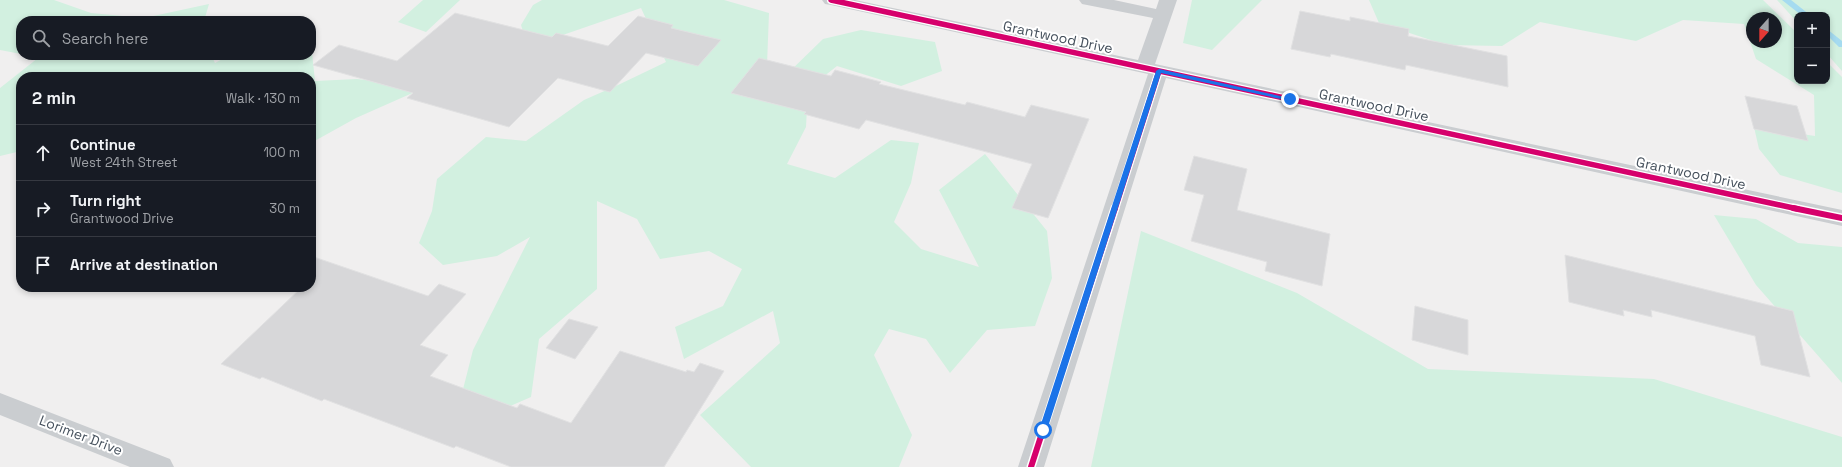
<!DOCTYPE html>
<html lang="en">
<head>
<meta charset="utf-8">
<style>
  body { margin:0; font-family:"Space Grotesk",sans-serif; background:#20242c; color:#f1f3f6 }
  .controls { position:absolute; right:12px; top:12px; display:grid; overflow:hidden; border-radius:8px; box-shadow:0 2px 6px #0003 }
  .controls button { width:36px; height:36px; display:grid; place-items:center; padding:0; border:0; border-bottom:1px solid #363941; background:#171b24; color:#f1f3f6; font:20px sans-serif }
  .compass { position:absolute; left:1746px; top:12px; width:36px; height:36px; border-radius:50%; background:#171b24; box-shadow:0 2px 6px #0003; rotate:201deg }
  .stop { position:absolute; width:12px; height:12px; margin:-9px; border:3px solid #1a73e8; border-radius:50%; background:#fff }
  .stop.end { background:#1a73e8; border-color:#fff; box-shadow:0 1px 4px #0008 }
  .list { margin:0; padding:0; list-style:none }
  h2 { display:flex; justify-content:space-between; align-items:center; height:52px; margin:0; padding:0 16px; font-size:17px }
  h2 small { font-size:13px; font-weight:400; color:#9ea1a6 }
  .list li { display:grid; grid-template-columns:26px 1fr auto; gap:12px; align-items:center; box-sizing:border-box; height:56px; padding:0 16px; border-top:1px solid #363941 }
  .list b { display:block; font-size:15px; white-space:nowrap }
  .list p { margin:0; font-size:13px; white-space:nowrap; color:#9ea1a6 }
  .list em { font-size:13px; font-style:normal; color:#9ea1a6 }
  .icon { flex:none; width:22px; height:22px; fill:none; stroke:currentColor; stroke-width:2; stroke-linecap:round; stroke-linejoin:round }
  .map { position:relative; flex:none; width:1842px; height:467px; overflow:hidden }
  .search { position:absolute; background:#171b24; box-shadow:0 2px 6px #0003; left:16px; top:16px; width:300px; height:44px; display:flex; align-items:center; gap:10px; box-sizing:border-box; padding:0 14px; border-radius:16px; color:#9ea1a6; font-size:15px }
  .panel { position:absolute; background:#171b24; box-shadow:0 2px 6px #0003; left:16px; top:72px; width:300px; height:220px; border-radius:16px }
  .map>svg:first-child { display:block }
  .green { fill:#d2f0e0; fill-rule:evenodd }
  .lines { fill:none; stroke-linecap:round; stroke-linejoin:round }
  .stream { fill:#a5dbf0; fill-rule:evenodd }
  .building { fill:#d7d7d9; stroke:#e1e1e2 }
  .minor { fill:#cacdd0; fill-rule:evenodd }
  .cycleway-far1-casing { stroke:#fff; stroke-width:8 }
  .cycleway-casing { stroke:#fff; stroke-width:9 }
  .cycleway-far1 { stroke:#d6006c; stroke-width:5.5 }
  .cycleway { stroke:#d6006c; stroke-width:6 }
  .route { fill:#1a73e8 }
  .labels { text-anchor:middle; stroke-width:4; stroke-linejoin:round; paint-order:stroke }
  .street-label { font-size:14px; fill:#45505c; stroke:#fff }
</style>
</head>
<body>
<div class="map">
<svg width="1842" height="467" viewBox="0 0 1842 467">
  <rect width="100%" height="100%" fill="#f0efef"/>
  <path class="green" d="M 0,0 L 54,0 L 91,13 L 144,18 L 209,4 L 204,21 L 21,21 L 21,54 L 0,50 Z
    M 423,0 L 460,0 L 426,32 L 398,22 Z
    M 542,0 L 724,0 L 769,13 L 767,65 L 786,75 L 823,39 L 861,30 L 935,42 L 942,71 L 901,86 L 837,66 L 808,89 L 806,127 L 787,164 L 835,178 L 891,140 L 919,143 L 911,183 L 894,222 L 921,249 L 979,267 L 939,190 L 985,154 L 1047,231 L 1052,278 L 1035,326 L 987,330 L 950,373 L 926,339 L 889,329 L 874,355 L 912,435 L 899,467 L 751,467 L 700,415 L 780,343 L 773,311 L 684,359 L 675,327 L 723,306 L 742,269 L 709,251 L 660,259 L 637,219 L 597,201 L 597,289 L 539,339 L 531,397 L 494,413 L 460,401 L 473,350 L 530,237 L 497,256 L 443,265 L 419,243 L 432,211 L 437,179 L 486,137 L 526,141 L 584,100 L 618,85 L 666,62 L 641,8 L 528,47 L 521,25 L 533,5 Z
    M 1192,0 L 1262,0 L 1212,50 L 1183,43 Z
    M 1369,0 L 1763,0 L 1797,33 L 1797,81 L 1827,81 L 1827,62 L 1842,77 L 1842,193 L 1780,175 L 1759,149 L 1754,127 L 1815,136 L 1814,95 L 1756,59 L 1744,24 L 1683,20 L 1636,41 L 1540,22 L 1502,46 L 1446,45 L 1379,23 ZM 1752,18 L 1776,18 L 1776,42 L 1752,42 Z
    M 1777,0 L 1842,0 L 1842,71 L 1827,54 L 1827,15 L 1797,15 L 1797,22 Z
    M 311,43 L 315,81 L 357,79 L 426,87 L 356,118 L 311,143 L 311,77 L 21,77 L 21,151 L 0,156 L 0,88 L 38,58 L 26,55 L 211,55 L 215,63 L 230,55 L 311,55 Z
    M 1714,215 L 1756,219 L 1798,243 L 1842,247 L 1842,383 L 1756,285 Z
    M 1141,231 L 1297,293 L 1428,369 L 1654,379 L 1842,437 L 1842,467 L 1091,467 Z"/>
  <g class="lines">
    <path class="stream" d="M 1782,0 L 1791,0 L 1810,15 L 1801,15 Z
      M 1827,29 L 1842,41 L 1842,47 L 1839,47 L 1827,35 Z"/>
  </g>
  <path class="building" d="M 1300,11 L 1350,21 L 1350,17 L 1409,29 L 1408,36 L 1507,56 L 1508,87 L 1406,65 L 1405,70 L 1331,54 L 1330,57 L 1291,49 Z
    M 455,13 L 552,37 L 556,33 L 608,46 L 638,16 L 673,25 L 671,28 L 721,40 L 698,66 L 646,53 L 610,92 L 558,78 L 509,127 L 407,98 L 413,93 L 313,65 L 339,45 L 397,61 Z
    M 759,58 L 831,76 L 835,70 L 881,82 L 879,84 L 965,105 L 967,102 L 1025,117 L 1031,105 L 1089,119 L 1048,218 L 1012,208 L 1032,164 L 866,120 L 859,129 L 804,114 L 806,112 L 731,93 Z
    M 1745,96 L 1797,106 L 1808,141 L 1754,129 Z
    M 1194,156 L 1247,169 L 1237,210 L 1330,234 L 1322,286 L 1265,271 L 1267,262 L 1191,241 L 1204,195 L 1184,190 Z
    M 1565,255 L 1793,311 L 1810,377 L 1761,365 L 1755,336 L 1651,310 L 1652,317 L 1623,310 L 1624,316 L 1569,302 Z
    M 311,256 L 428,296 L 439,284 L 466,294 L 420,345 L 448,355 L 430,376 L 517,408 L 520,404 L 571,423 L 620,351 L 686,372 L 687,370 L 694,372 L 700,363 L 724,371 L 664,467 L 511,467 L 456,446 L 454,448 L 324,399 L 322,401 L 262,377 L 260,379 L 221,364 L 302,287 L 311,287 Z
    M 1415,306 L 1468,320 L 1468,355 L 1412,340 Z
    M 569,319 L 598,327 L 575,359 L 546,348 Z"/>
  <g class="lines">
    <path class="minor" d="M 822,0 L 855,0 L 1138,60 L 1153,18 L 1082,4 L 1079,0 L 1114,0 L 1156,9 L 1159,0 L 1177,0 L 1155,64 L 1842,210 L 1842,226 L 1166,78 L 1044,467 L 1018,467 L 1148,74 L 831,5 L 825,4 Z
      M 0,393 L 170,459 L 174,467 L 130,467 L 0,415 Z"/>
    <defs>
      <path id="cycleway-far1" d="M 831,0 L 1798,209
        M 1115,209 L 1159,71"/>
      <path id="cycleway" d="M 1793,208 L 1842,218
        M 1031,467 L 1115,208"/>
    </defs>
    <use href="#cycleway-far1" class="cycleway-far1-casing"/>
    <use href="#cycleway" class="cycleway-casing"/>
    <use href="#cycleway-far1" class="cycleway-far1"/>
    <use href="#cycleway" class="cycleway"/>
  </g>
  <path class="route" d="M 1159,69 L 1293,99 L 1290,101 L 1161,73 L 1047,430 L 1043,433 L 1039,430 L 1156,71 Z"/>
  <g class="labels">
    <g class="street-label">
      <text transform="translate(1058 37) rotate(12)" y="5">Grantwood Drive</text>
      <text transform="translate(1374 105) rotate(12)" y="5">Grantwood Drive</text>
      <text transform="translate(1691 173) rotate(12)" y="5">Grantwood Drive</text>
      <text transform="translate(81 435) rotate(21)" y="5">Lorimer Drive</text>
    </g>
  </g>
</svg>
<div class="controls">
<button>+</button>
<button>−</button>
</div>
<svg class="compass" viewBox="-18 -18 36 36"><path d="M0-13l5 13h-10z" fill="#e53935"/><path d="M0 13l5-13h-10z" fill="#9ea1a6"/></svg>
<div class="stop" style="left:1043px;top:430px"></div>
<div class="stop end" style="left:1290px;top:99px"></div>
<div class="search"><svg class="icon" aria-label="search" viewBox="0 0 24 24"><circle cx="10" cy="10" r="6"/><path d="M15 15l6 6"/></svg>Search here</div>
<section class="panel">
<h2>2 min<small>Walk · 130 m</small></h2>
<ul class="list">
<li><svg class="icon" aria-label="ahead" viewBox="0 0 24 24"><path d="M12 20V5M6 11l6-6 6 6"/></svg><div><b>Continue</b><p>West 24th Street</p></div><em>100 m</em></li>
<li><svg class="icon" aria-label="right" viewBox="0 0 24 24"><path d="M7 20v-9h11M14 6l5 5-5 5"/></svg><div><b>Turn right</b><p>Grantwood Drive</p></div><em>30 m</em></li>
<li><svg class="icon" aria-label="arrive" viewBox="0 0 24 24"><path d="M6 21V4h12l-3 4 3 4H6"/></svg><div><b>Arrive at destination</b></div></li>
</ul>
</section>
</div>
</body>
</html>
